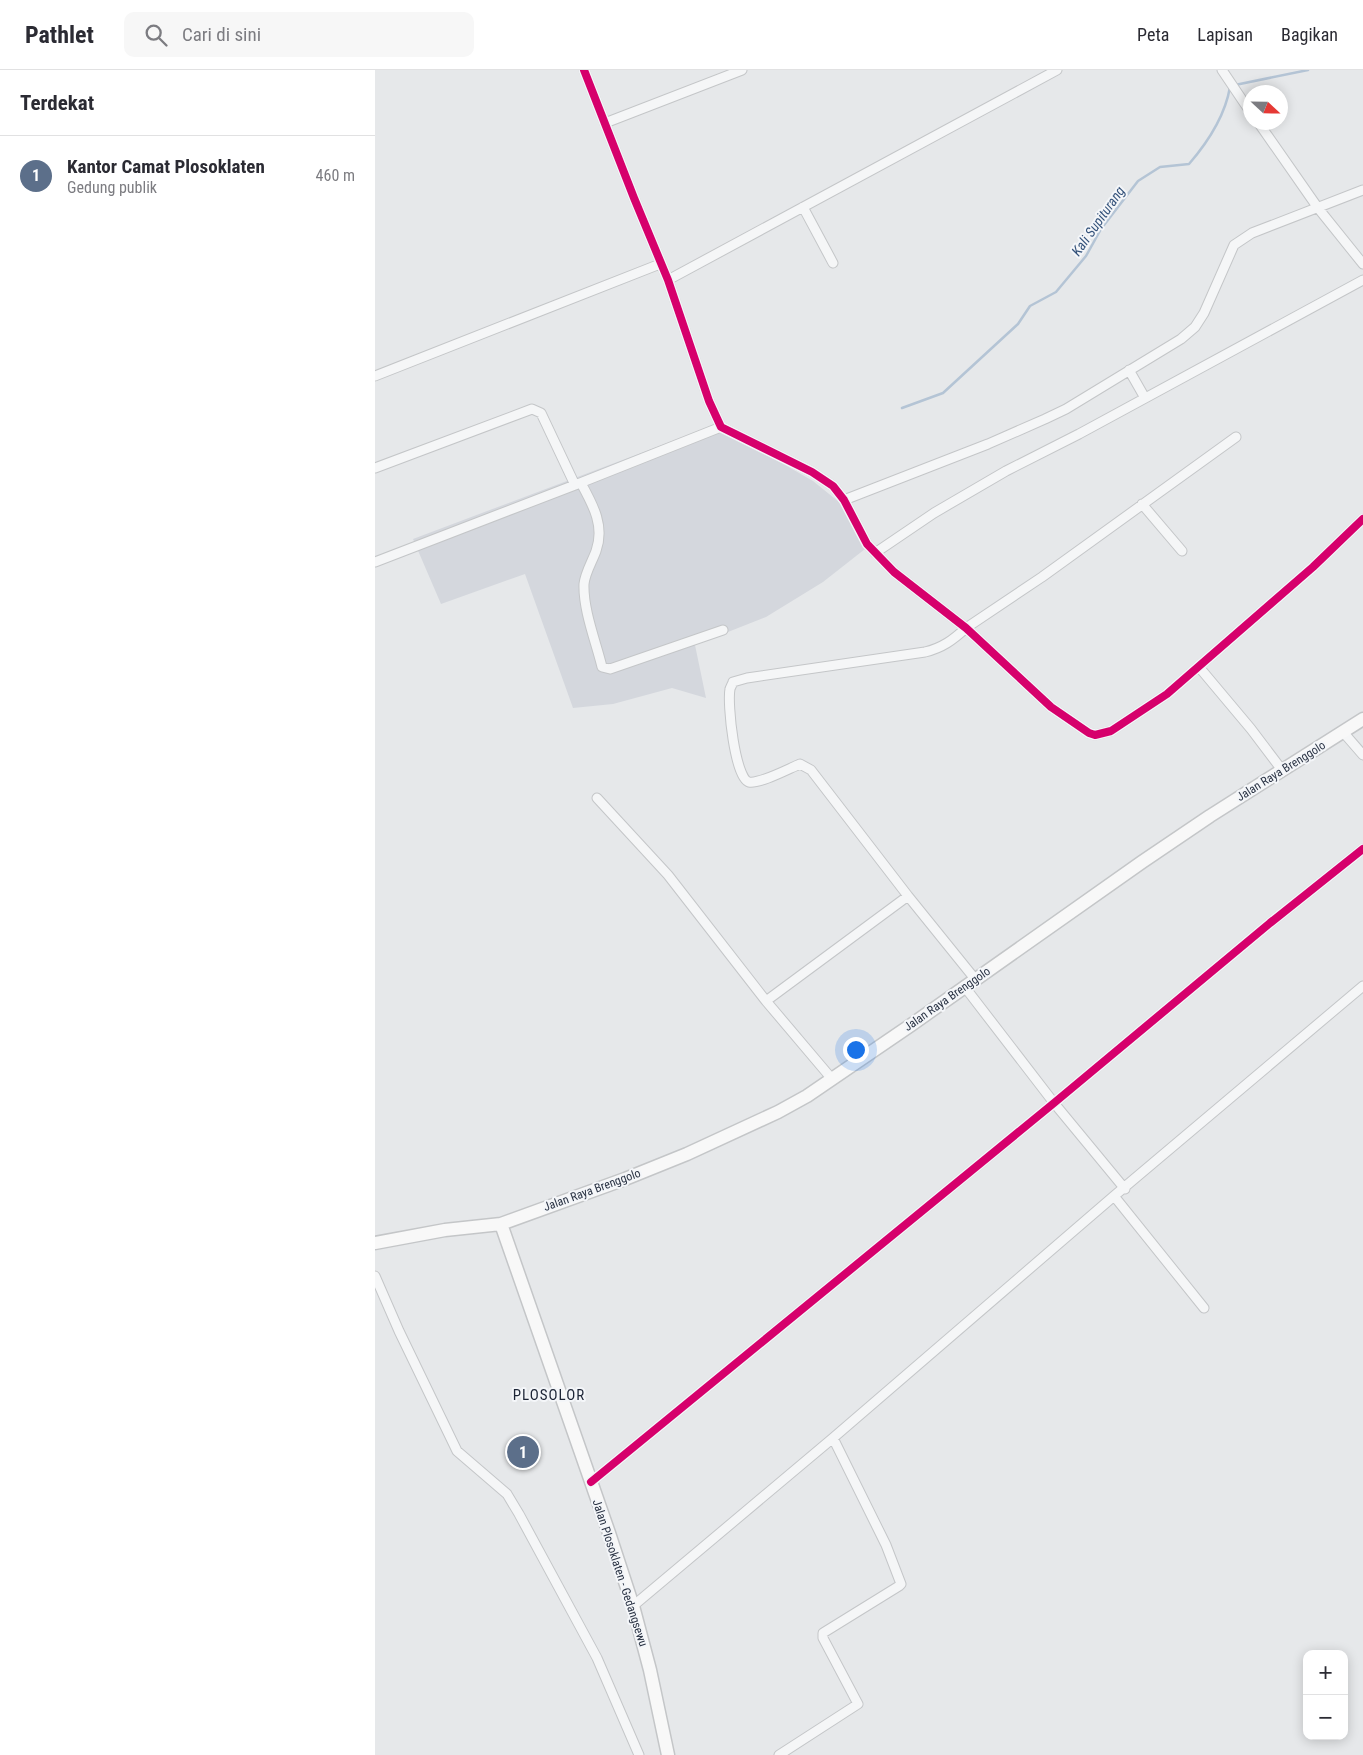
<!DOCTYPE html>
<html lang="id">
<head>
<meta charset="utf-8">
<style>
  body { margin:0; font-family:"Roboto Condensed",sans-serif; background:#f7f7f7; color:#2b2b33 }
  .controls { position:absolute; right:15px; bottom:15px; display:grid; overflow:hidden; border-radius:10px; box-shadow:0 2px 12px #0003 }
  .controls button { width:45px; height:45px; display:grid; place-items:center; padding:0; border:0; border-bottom:1px solid #e1e1e2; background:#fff; color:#2b2b33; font:25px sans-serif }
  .compass { position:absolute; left:868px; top:15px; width:45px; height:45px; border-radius:50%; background:#fff; box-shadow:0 2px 12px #0003; rotate:112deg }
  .you { position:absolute; left:480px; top:979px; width:18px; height:18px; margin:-12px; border:4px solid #fff; border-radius:50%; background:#1a73e8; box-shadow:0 0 0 8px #1a73e833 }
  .badge { display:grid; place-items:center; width:32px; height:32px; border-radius:50%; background:#2563eb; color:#fff; font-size:16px; font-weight:700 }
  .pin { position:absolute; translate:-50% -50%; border:2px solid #fff; box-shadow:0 1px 5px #0006 }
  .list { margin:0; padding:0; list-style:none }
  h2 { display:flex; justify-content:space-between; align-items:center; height:65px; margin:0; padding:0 20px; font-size:21px }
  h2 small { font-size:16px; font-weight:400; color:#7c7c81 }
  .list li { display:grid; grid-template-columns:32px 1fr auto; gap:15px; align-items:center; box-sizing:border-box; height:80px; padding:0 20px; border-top:1px solid #e1e1e2 }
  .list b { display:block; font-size:19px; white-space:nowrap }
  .list p { margin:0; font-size:16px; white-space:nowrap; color:#7c7c81 }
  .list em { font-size:16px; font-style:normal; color:#7c7c81 }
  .icon { flex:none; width:28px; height:28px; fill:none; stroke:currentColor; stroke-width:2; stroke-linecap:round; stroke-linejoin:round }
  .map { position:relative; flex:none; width:988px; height:1685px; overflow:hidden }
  header { display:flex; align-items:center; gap:30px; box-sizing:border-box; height:70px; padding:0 25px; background:#fff; border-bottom:1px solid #e1e1e2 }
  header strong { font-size:24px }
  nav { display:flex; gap:28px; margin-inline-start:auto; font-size:18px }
  .search { width:350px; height:45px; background:#f7f7f7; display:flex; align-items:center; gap:12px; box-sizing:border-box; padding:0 18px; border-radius:10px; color:#7c7c81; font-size:19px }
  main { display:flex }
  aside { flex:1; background:#fff }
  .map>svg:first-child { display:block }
  .built { fill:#d4d7dd }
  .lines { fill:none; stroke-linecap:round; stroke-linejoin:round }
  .stream { stroke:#b4c4d5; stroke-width:2.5 }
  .street-casing { stroke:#c4c6c8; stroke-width:11 }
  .secondary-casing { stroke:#c4c6c8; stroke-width:15 }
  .street { stroke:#f5f6f7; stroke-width:9 }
  .secondary { stroke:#f8f8f8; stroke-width:12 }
  .cycleway-casing { stroke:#f4f6f9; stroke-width:11 }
  .cycleway { stroke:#d6006c; stroke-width:8 }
  .labels { text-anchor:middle; stroke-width:4; stroke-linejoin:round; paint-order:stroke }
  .street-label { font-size:12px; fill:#2b3445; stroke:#f4f6f9 }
  .water-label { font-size:14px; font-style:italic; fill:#34527a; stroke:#f4f6f9 }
  .quarter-label { font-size:15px; letter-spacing:1px; fill:#1d2536; stroke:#f4f6f9 }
</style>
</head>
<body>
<header>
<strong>Pathlet</strong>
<div class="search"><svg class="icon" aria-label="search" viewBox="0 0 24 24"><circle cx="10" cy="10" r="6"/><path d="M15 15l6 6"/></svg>Cari di sini</div>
<nav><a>Peta</a><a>Lapisan</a><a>Bagikan</a></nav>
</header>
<main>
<aside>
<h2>Terdekat<small></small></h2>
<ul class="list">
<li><span class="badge" style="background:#5c6f8a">1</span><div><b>Kantor Camat Plosoklaten</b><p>Gedung publik</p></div><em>460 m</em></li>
</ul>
</aside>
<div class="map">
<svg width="988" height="1685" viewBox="0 0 988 1685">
  <rect width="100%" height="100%" fill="#e6e8ea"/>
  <path class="built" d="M 340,355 L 438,411 L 464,432 L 490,479 L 448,512 L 391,547 L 320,575 L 331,628 L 297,618 L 238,634 L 198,638 L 150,504 L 66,534 L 38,469 Z"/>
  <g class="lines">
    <path class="stream" d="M 860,15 L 933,0
      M 527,338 L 568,323 L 643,254 L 655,236 L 681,222 L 711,186 L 726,159 L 763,111 L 785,97 L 814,94 C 833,72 850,46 855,17"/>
    <defs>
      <path id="street" d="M 209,0 L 259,128 L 293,210 L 334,331 L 346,357 L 437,402 L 458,416 L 469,430 L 492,474 L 519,502 L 591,558 L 676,637 L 714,663 L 720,665 L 736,661 L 792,624 L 938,497 L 988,449
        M 847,0 L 876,43
        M 883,52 L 943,138 L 988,194
        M 230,53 L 367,0
        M 428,137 L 458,193
        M 293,210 L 682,0
        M 754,300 L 770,328
        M 0,306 L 285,194
        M 0,398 L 157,339 L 166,343 L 200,415 L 346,357
        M 206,413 C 218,435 230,456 221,481 C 217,492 210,503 209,514 C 208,540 221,572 227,597 L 235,599 L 348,560
        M 469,430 L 613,374 L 670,349 L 691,339 L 806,269 L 820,257 L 829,243 L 859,175 L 877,163 L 988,120
        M 767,434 L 807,481
        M 500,483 L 559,443 L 631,401 L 704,364 L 988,210
        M 0,492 L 200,415
        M 824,597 L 876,659 L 907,700
        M 968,662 L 988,685
        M 222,728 L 293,805 L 391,931 L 457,1009
        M 533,826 L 436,700 L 425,694 C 413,699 385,714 374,712 C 360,709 352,633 355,619 C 355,618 358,613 358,612 L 372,608 L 550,582 C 567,578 578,570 591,558 L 667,507 L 861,367
        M 589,916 L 679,1033 L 750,1119
        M 391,931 L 533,826 L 600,909
        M 739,1126 L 829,1238
        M 0,1206 L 24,1261 L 82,1381 L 132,1424 L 144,1444 L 222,1588 L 264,1685
        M 216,1412 L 679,1033 L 895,853 L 988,779
        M 258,1536 L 458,1368 L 739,1126 L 988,916
        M 404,1685 L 483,1634 L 448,1568 L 448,1563 L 524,1516 L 526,1514 L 511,1475 L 458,1368"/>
      <path id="secondary" d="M 126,1154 L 234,1463 L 258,1536 L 275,1600 L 293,1685
        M 0,1173 L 70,1160 L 126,1154 L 250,1109 L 312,1084 L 403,1042 L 432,1026 L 536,955 L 767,792 L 835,746 L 988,649"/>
    </defs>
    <use href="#street" class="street-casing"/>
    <use href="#secondary" class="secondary-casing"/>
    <use href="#street" class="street"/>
    <use href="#secondary" class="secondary"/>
    <defs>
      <path id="cycleway" d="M 209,0 L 259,128 L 293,210 L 334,331 L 346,357 L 437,402 L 458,416 L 469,430 L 492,474 L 519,502 L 591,558 L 676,637 L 714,663 L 720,665 L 736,661 L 792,624 L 938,497 L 988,449
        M 216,1412 L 679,1033 L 895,853 L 988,779"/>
    </defs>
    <use href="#cycleway" class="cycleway-casing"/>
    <use href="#cycleway" class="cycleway"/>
  </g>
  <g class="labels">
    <g class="street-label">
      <text transform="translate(906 701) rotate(-32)" y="4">Jalan Raya Brenggolo</text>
      <text transform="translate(572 929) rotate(-35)" y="4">Jalan Raya Brenggolo</text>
      <text transform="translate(217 1120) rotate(-20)" y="4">Jalan Raya Brenggolo</text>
      <text transform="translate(245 1503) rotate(72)" y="4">Jalan Plosoklaten - Gedangsewu</text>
    </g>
    <g class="water-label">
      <text transform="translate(723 151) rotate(-55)" y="5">Kali Supiturang</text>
    </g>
    <g class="quarter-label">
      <text x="174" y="1330">PLOSOLOR</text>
    </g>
  </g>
</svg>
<div class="controls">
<button>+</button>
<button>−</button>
</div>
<svg class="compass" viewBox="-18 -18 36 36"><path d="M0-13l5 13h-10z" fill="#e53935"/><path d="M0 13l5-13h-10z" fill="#7c7c81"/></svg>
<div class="you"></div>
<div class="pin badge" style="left:148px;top:1382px;background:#5c6f8a">1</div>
</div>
</main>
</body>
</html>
